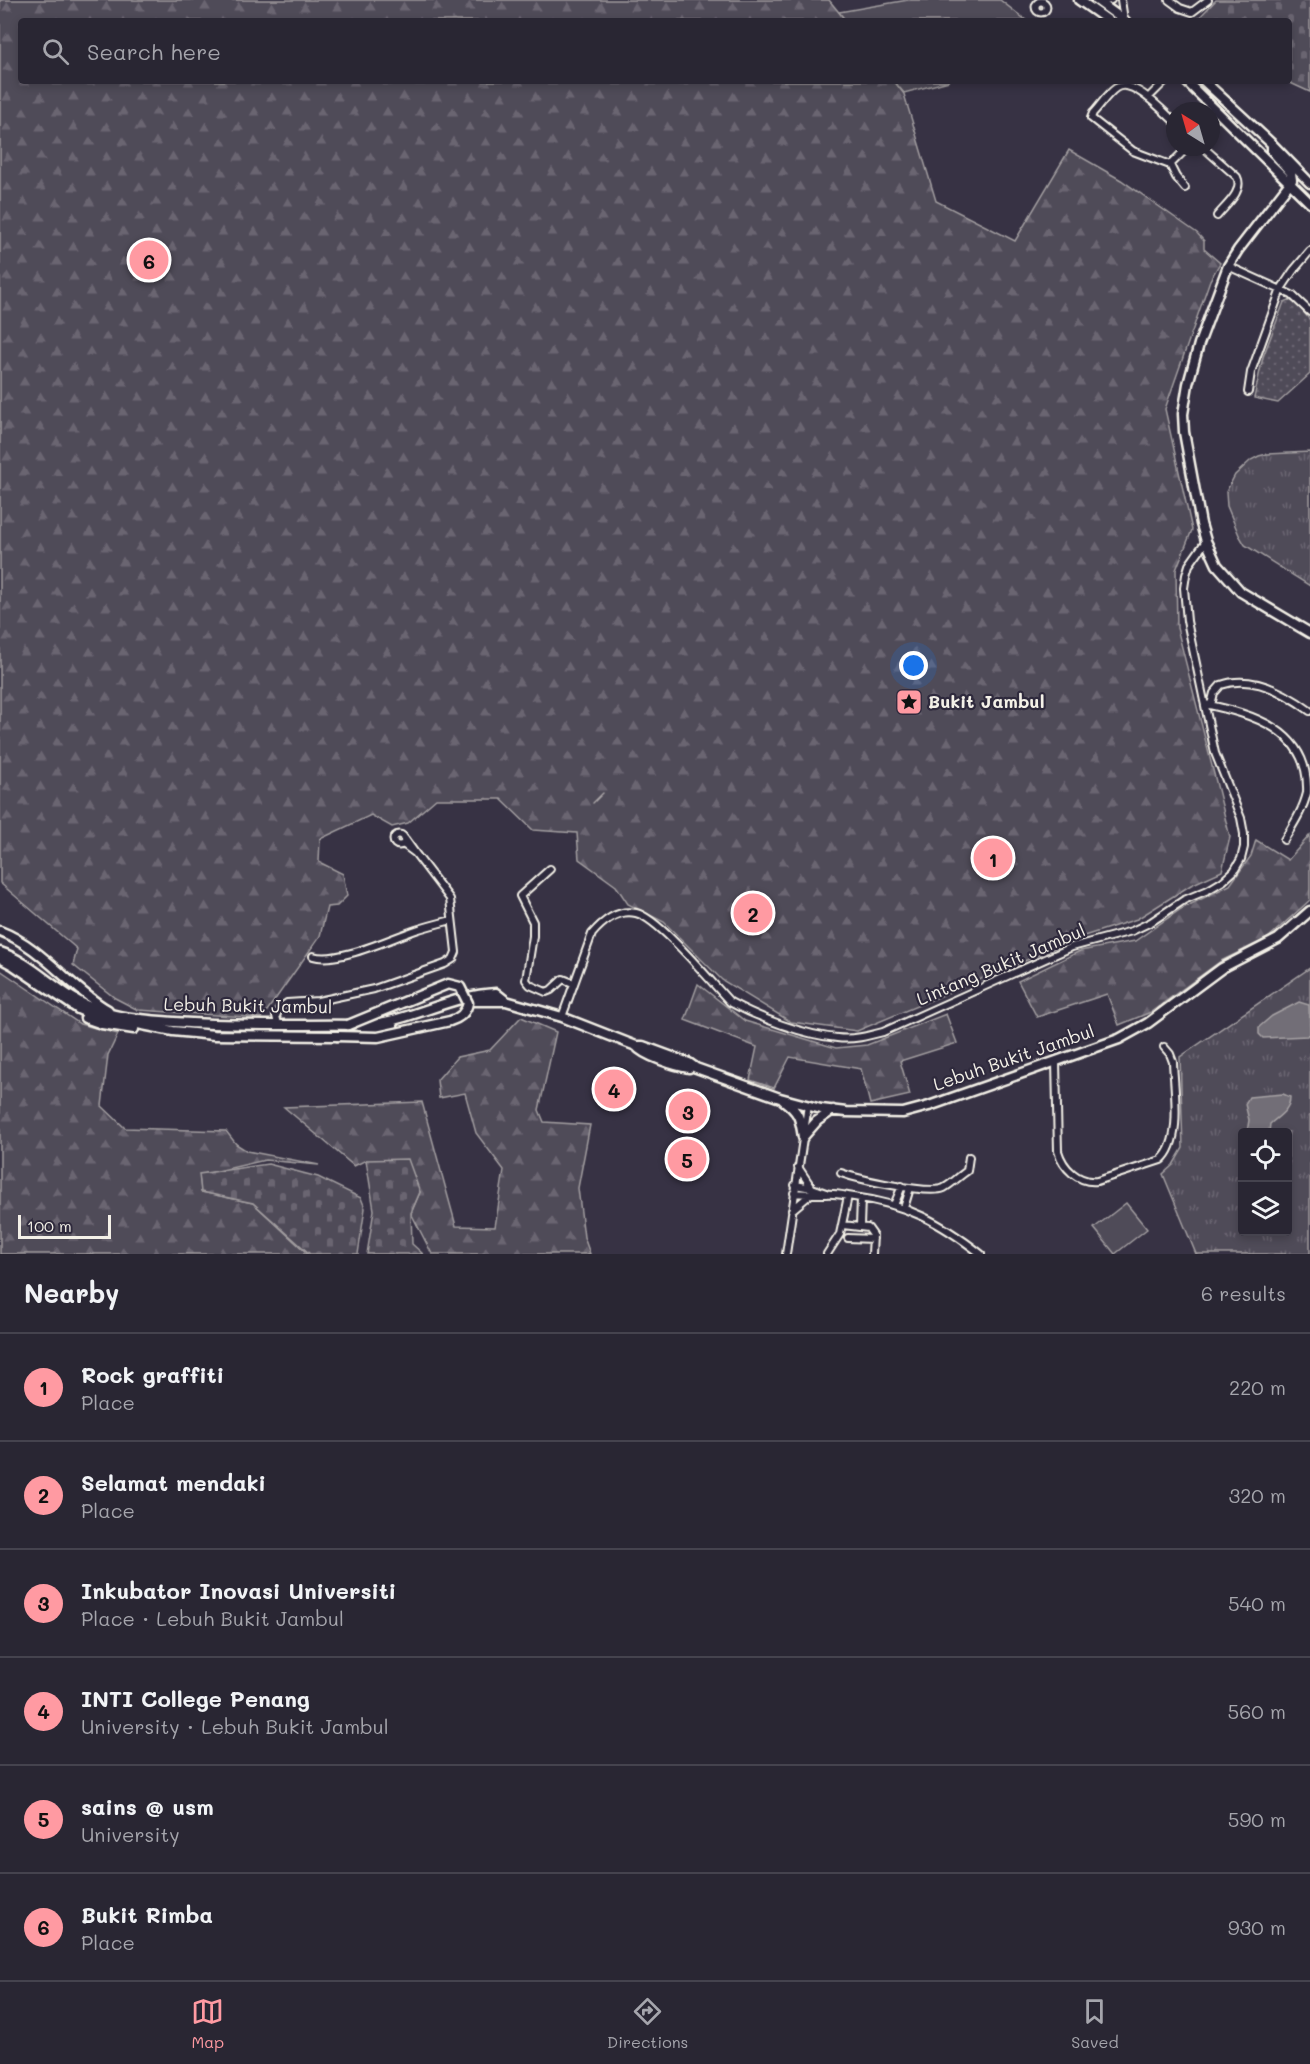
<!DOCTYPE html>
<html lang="en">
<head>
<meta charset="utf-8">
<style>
  body { margin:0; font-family:Mali,sans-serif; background:#312e3b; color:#f1f3f6 }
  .controls { position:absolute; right:18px; bottom:18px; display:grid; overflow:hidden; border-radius:6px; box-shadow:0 3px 9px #0003 }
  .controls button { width:54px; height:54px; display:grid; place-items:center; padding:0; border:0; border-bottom:2px solid #45434e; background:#292633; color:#f1f3f6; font:30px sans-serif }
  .compass { position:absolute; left:1166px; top:102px; width:54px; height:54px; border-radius:50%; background:#292633; box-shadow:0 3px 9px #0003; rotate:323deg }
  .scale { position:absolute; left:18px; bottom:15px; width:93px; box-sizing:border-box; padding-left:6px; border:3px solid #f4f1e8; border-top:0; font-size:16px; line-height:21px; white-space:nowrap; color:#f4f1e8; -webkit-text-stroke:4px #2f2a3d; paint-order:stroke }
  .you { position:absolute; left:914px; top:666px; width:21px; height:21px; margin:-15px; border:4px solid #fff; border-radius:50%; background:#1a73e8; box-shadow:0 0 0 9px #1a73e833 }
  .badge { display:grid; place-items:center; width:39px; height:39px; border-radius:50%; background:#ff9aa2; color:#111; font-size:20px; font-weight:700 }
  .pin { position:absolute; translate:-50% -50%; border:3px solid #fff; box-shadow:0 2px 6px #0006 }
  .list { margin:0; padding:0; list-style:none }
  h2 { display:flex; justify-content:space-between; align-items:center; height:78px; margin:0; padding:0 24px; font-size:26px }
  h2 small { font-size:20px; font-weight:400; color:#a5a5ac }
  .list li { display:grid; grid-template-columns:39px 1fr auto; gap:18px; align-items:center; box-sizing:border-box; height:108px; padding:0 24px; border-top:2px solid #45434e }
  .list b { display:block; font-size:22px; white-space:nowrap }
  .list p { margin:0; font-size:20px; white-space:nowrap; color:#a5a5ac }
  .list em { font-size:20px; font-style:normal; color:#a5a5ac }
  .icon { flex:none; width:33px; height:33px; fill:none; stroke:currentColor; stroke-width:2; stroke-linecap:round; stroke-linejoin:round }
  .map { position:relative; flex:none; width:1310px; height:1254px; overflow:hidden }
  .search { position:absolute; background:#292633; box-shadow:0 3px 9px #0003; left:18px; right:18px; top:18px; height:66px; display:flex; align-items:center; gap:15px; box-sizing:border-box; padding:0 21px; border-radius:6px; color:#a5a5ac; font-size:22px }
  .sheet { height:726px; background:#292633 }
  nav { display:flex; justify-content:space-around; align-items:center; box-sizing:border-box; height:84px; border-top:2px solid #45434e; background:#292633; font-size:16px; color:#a5a5ac }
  nav a { display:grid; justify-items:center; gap:3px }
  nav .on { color:#ff9aa2 }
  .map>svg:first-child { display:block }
  .grass { fill:url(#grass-tufts); stroke:#a29ea0; stroke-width:1.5; fill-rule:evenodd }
  .forest { fill:url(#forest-firs); stroke:#a29ea0; stroke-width:1.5 }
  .cemetery { fill:url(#cemetery-stones); stroke:#a29ea0; stroke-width:1.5 }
  .park { fill:url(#park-dots); stroke:#a29ea0; stroke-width:1.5 }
  .pitch { fill:#504b59; stroke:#a29ea0; stroke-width:1.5 }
  .water { fill:#726e77; stroke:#a6a2a4; stroke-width:1.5 }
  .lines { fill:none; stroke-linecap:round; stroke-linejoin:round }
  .stream { stroke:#a6a2a4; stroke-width:1.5 }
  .minor-casing { stroke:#f4f1e8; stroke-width:10 }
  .major-casing { stroke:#f4f1e8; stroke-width:13 }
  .minor { stroke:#2f2a3d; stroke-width:6 }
  .major { stroke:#2f2a3d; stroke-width:8 }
  .major-bridge-casing { stroke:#f4f1e8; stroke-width:13; stroke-linecap:butt }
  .major-bridge { stroke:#2f2a3d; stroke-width:8 }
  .labels { text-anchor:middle; stroke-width:4.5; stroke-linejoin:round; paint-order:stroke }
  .poi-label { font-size:18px; font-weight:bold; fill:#f4f1e8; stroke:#2f2a3d; text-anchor:start }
  .street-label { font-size:18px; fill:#f4f1e8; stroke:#2f2a3d }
</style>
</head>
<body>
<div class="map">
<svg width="1310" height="1254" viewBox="0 0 1310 1254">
  <defs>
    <pattern id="grass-tufts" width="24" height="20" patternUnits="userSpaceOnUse" patternTransform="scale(1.5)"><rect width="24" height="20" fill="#504b59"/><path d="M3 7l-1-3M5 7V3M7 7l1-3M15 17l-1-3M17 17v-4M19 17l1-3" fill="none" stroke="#6a6571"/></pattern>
    <pattern id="forest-firs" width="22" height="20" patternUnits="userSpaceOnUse" patternTransform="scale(1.5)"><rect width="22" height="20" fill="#504b59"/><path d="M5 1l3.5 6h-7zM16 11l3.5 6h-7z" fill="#6a6571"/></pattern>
    <pattern id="cemetery-stones" width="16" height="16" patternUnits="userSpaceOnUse" patternTransform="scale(1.5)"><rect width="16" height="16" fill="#504b59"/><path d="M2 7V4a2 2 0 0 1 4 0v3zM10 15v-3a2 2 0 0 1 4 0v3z" fill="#6a6571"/></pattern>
    <pattern id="park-dots" width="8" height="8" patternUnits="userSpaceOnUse" patternTransform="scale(1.5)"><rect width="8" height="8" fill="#504b59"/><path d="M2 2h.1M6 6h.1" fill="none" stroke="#6a6571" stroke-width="1.8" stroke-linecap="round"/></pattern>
  </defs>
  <rect width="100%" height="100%" fill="#373244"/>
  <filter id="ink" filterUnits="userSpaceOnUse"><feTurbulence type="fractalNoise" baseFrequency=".0167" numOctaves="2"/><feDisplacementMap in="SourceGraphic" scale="12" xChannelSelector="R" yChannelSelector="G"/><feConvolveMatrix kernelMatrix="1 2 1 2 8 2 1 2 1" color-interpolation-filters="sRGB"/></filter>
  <g filter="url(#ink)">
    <path class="grass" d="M 1310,452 L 1310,586 L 1245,545 L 1239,535 L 1227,506 L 1226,492 L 1235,475 L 1251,460 L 1259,456 L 1267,454 Z
      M 1310,968 L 1310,1254 L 1196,1254 L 1163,1174 L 1173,1165 L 1183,1148 L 1180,1057 ZM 1242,1132 L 1288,1132 L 1288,1232 L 1242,1232 Z"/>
    <path class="forest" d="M 0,0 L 829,0 L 846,21 L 21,21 L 21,81 L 894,81 L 904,94 L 936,201 L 1015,241 L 1069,150 L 1121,180 L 1197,233 L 1204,241 L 1204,249 L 1220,263 L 1210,280 L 1165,409 L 1192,530 L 1176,570 L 1177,628 L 1230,837 L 1222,871 L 1191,885 L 1137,919 L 1084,936 L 857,1031 L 791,1022 L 722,980 L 664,922 L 628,904 L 616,886 L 579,859 L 577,833 L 533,830 L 501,799 L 436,799 L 408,823 L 392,827 L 371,815 L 320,839 L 319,862 L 343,874 L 347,896 L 337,906 L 327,907 L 320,936 L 262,1018 L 138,1010 L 115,998 L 73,965 L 77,949 L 0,883 Z
      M 1310,835 L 1310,900 L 1268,938 L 1221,961 L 1151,1012 L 1119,1025 L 1107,994 L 1037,1017 L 1018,981 L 1080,951 L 1135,941 L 1181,909 L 1230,885 L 1251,856 L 1256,840 L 1288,860 Z
      M 0,970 L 80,1024 L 118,1034 L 108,1055 L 102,1106 L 125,1128 L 226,1131 L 236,1144 L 247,1151 L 319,1165 L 265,1160 L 200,1175 L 201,1192 L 253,1203 L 308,1254 L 0,1254 Z
      M 698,984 L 745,1021 L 836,1048 L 867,1045 L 946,1014 L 957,1043 L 900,1061 L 910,1095 L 870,1104 L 861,1069 L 790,1057 L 774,1088 L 750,1080 L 757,1047 L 685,1020 Z
      M 521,1017 L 556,1032 L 539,1110 L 544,1122 L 590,1125 L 578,1188 L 584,1237 L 590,1254 L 432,1254 L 411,1213 L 420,1192 L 366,1160 L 354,1166 L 284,1107 L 422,1102 L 456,1226 L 495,1227 L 504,1170 L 476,1133 L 465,1093 L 439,1098 L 437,1080 L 457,1057 L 490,1050 Z"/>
    <path class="cemetery" d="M 1216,0 L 1310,0 L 1310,92 L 1286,81 L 1289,81 L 1289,21 L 1196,21 Z
      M 408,1159 L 420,1192 L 411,1213 L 412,1244 L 423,1254 L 367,1254 L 374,1210 L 366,1160 Z
      M 268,1164 L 318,1177 L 361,1198 L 365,1208 L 358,1254 L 310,1254 L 253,1203 L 201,1192 L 199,1174 Z"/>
    <path class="park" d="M 1289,300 L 1296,303 L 1310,320 L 1310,374 L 1278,403 L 1254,398 L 1263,357 L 1284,302 Z"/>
    <path class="pitch" d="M 908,0 L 1000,0 L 1027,21 L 846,21 L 839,12 Z
      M 894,81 L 949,81 L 904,93 Z
      M 1126,1203 L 1147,1229 L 1115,1254 L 1094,1228 Z"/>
    <path class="water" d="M 1299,1002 L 1309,1005 L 1310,1033 L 1307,1036 L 1263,1038 L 1259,1034 L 1259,1027 L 1272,1016 Z
      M 1283,1094 L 1290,1097 C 1290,1110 1279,1116 1270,1124 L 1269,1132 L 1247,1132 L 1249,1120 L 1245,1104 L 1249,1097 Z"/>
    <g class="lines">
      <path class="stream" d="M 593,803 L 603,793"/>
      <defs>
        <path id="minor" d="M 1121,0 L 1124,20
          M 1169,0 L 1180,8 L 1192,12 L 1208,0
          M1035.5 7a5.5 5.5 0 1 1 11 0a5.5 5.5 0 1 1-11 0Z
          M 1099,2 L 1111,0
          M 1148,98 L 1165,81
          M 1175,122 C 1164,112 1132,77 1116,88 C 1107,94 1100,106 1093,113 L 1091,118 L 1133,151 L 1170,165 L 1176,177 L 1185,188
          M 1203,147 L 1237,177 C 1244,191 1226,205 1217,216
          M 1170,165 L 1188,147
          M 1228,266 L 1292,295 L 1310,312
          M 1248,392 L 1251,372 L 1281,289 L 1293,271 L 1310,251
          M 1205,704 C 1251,714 1310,729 1307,793 C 1303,810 1293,825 1284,840
          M 1211,705 L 1214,693 L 1221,685 C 1253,674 1286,693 1310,711
          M393.5 840a5.5 5.5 0 1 1 11 0a5.5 5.5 0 1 1-11 0Z
          M 403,844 L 415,853 L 405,839
          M 550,869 L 520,896 L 533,922 L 533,936 L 526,980 L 530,985 L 546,992 L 551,990 L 563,979 L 573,983
          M 313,956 C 338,964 391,938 416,930 C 428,926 440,923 452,920
          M 562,1017 L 592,934 C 603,921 618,909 636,913 C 659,918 712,983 730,1002 C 759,1018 804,1035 837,1038 C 853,1040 868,1036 883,1032 L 1072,947 L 1132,931 L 1151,922 L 1184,900 L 1208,890 L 1223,881 L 1234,871 L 1241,859 L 1244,847 L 1244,834 L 1241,818 L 1215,753 L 1187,621 L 1184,588 L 1186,575 L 1189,565 L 1206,541
          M 278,1024 L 276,1016 L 279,1009 L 287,1003 L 318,1001 L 374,989 L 445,964 L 453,959 L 456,952 L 450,899 L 415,853
          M 1056,1062 L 1058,1151 C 1063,1168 1078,1183 1097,1181 L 1161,1160 C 1183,1141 1174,1089 1173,1062 L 1170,1054 L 1164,1047
          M 798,1167 L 812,1188
          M 841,1173 C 858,1179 929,1195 944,1188 C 952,1184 959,1176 967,1171 L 969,1157
          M 795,1185 L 812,1188 L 826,1193
          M 794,1193 C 805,1194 815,1194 826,1194 C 835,1193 846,1196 854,1197 C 907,1204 940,1222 981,1254
          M 894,1205 L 902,1186
          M 904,1208 L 910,1188
          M 792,1210 L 811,1194
          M 843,1225 L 868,1228 L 873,1235 L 872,1254
          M 860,1226 L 861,1198
          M 848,1238 L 873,1239
          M 786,1254 L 808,1105
          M 827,1254 L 840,1234 L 848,1196"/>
        <path id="major" d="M 1079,0 L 1109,21
          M 1096,0 L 1125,21
          M 1186,81 L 1310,203
          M 1204,81 L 1272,144 L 1310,183
          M 1272,144 L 1272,151 L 1291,173 L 1292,180 L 1238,250 L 1228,266 L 1199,344 L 1188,384 L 1183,414 L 1184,432 L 1201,524 L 1206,541 L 1217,565 L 1241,592 L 1310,633
          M 0,931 C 42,947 70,988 108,1010
          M 0,952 C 34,963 61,998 98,1010 C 122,1019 149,1020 174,1022 C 238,1027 302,1024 366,1025 C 411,1021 451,995 496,993 L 506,1001 L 562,1017 L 636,1046 C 644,1056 676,1066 689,1068
          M 0,958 L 13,965 L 78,1009 L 92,1015 L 173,1031 L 214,1035 L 336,1036 L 375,1031 L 393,1025
          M 471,1001 L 506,1001
          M 85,1018 L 102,1024 L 134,1029
          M 636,1046 L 643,1046 L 689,1063 L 696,1068 L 780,1098 L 821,1109 L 846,1112 L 903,1113 L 929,1106 L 1119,1039 L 1148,1023 L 1222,968 L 1278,939 L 1310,911
          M 783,1100 C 799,1112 800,1117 803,1137
          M 803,1137 L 817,1121 L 833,1110"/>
      </defs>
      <use href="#minor" class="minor-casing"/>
      <use href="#major" class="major-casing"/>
      <use href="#minor" class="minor"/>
      <use href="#major" class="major"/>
      <defs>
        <path id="major-bridge" d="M 336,1036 L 378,1037 L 450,1021 C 460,1018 466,1013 468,1003 L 460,987 L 448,984 L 348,1025"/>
      </defs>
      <use href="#major-bridge" class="major-bridge-casing"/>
      <use href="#major-bridge" class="major-bridge"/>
    </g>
  </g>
  <defs>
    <symbol id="sight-square" viewBox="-11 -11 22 22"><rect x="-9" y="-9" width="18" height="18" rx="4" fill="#ff9aa2" stroke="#2f2a3d"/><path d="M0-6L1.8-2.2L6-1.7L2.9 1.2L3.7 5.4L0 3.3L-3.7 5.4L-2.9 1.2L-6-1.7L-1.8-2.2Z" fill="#111"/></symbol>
  </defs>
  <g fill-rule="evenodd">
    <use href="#sight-square" x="894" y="687" width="30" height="30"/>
  </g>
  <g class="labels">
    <g class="poi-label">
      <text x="928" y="708">Bukit Jambul</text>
    </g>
    <g class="street-label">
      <text transform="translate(1001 965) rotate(-23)" y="6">Lintang Bukit Jambul</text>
      <text transform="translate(248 1006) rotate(1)" y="6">Lebuh Bukit Jambul</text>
      <text transform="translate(1014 1058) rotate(-19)" y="6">Lebuh Bukit Jambul</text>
    </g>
  </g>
</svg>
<div class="controls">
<button><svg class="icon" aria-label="locate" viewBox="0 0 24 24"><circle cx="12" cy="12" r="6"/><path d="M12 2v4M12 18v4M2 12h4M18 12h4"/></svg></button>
<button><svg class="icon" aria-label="layers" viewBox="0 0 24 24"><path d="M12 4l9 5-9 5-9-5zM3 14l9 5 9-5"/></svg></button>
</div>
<svg class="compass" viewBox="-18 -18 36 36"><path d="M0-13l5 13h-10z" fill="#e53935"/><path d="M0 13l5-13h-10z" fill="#a5a5ac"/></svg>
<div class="scale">100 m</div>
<div class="you"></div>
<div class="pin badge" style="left:993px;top:858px">1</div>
<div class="pin badge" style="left:753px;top:913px">2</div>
<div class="pin badge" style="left:688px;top:1111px">3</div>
<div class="pin badge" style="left:614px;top:1089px">4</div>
<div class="pin badge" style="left:687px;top:1159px">5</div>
<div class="pin badge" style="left:149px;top:260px">6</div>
<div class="search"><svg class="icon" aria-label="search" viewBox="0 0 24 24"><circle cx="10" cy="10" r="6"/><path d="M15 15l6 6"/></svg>Search here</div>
</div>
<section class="sheet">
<h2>Nearby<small>6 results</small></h2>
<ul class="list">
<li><span class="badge">1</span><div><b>Rock graffiti</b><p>Place</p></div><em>220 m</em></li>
<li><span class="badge">2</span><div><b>Selamat mendaki</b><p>Place</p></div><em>320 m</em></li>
<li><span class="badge">3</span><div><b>Inkubator Inovasi Universiti</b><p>Place · Lebuh Bukit Jambul</p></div><em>540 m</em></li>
<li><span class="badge">4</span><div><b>INTI College Penang</b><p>University · Lebuh Bukit Jambul</p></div><em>560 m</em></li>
<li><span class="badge">5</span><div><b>sains @ usm</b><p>University</p></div><em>590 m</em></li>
<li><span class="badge">6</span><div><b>Bukit Rimba</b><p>Place</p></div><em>930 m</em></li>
</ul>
</section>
<nav>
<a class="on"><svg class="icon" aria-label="map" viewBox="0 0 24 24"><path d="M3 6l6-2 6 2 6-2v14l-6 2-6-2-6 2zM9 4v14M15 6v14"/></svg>Map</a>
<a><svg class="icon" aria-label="directions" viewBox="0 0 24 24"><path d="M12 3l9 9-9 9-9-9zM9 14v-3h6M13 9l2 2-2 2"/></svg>Directions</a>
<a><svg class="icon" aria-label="saved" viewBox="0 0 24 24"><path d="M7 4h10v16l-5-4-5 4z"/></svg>Saved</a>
</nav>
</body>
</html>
